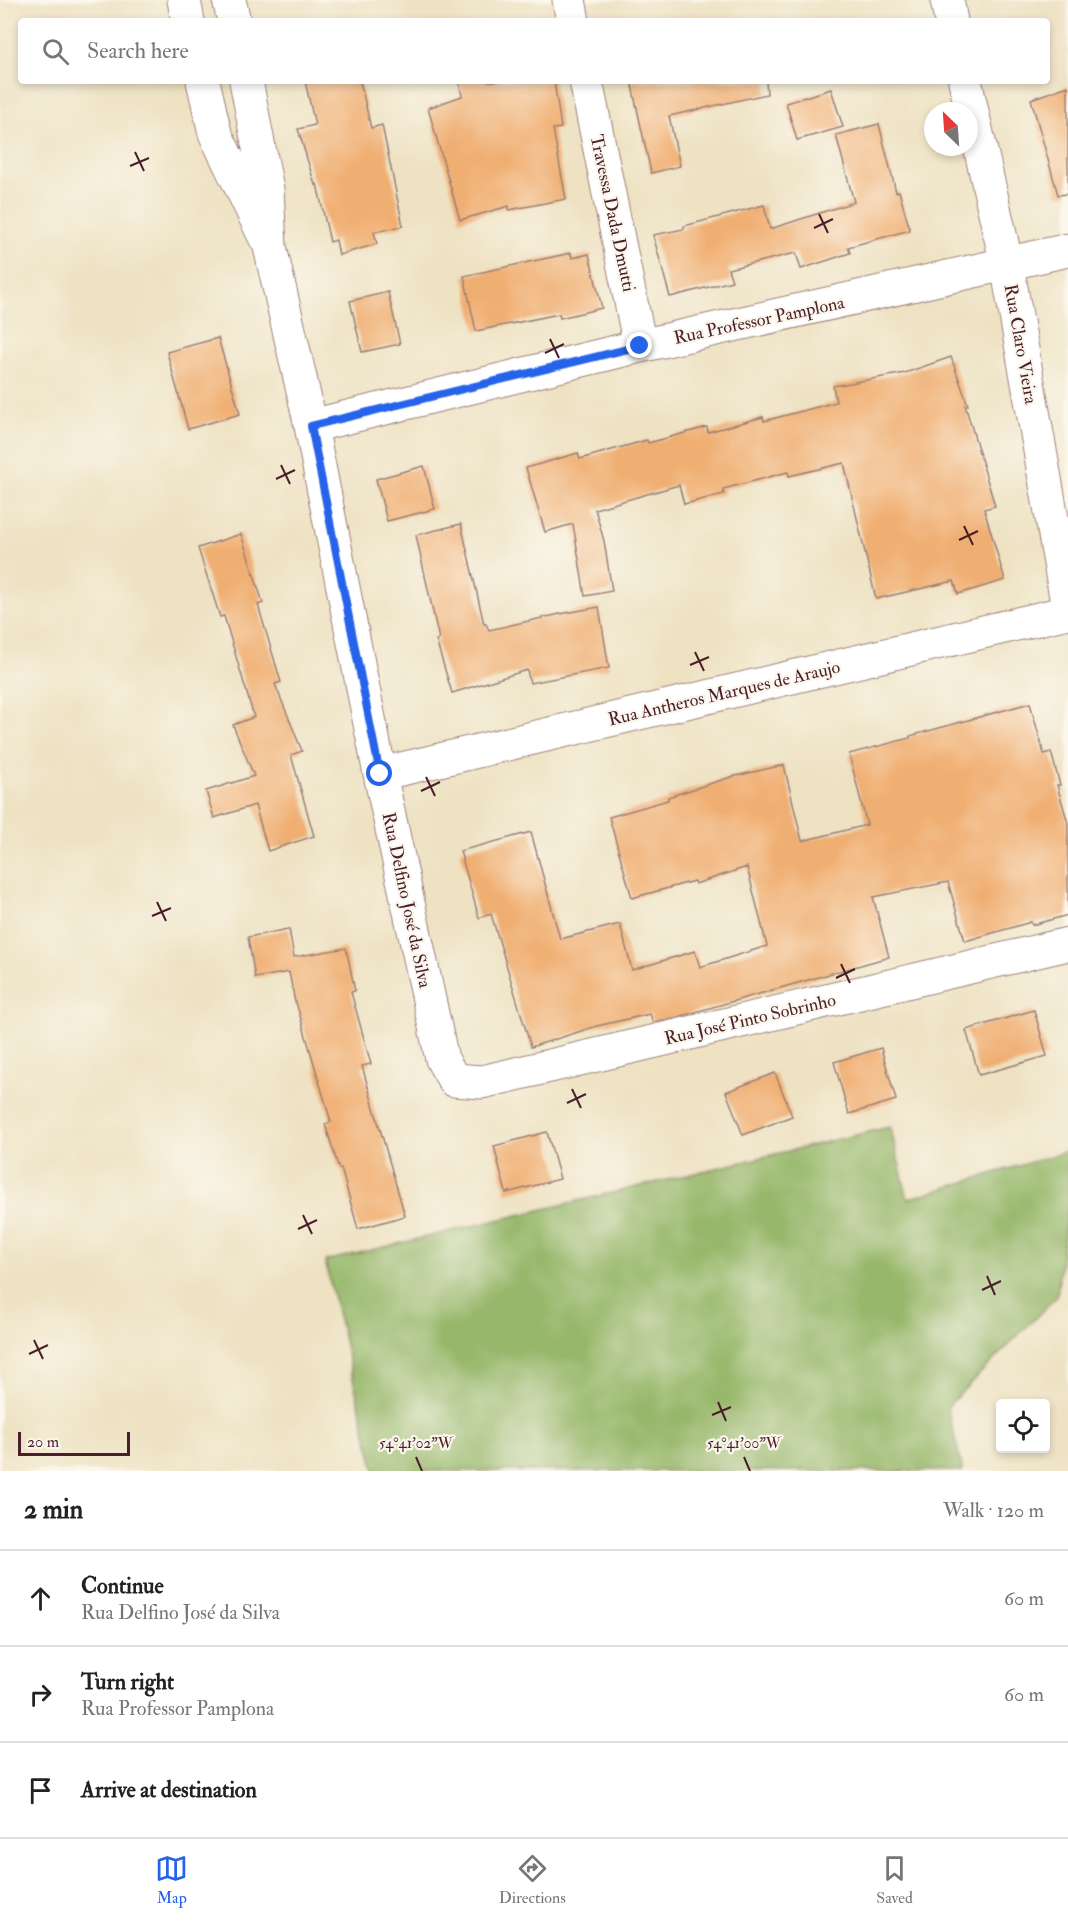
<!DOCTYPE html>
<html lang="en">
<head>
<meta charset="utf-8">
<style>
  body { margin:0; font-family:"IM FELL Double Pica",serif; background:#f2f2f2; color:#222 }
  .controls { position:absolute; right:18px; bottom:18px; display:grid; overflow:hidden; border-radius:6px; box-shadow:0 3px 9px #0003 }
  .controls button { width:54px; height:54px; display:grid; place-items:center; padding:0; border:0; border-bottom:2px solid #e0e0e0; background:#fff; color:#222; font:30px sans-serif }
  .compass { position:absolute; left:924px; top:102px; width:54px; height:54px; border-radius:50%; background:#fff; box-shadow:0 3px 9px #0003; rotate:335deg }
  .scale { position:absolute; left:18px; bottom:15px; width:112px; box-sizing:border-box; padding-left:6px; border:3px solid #4a1f2b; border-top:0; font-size:16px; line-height:21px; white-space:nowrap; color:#4a1f2b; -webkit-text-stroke:4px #fbf7ec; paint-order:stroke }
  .stop { position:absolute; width:18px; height:18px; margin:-14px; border:4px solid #2563eb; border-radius:50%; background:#fff }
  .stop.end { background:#2563eb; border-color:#fff; box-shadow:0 2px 6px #0008 }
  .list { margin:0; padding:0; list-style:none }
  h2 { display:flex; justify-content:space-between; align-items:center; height:78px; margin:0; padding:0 24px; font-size:26px }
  h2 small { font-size:20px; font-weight:400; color:#767676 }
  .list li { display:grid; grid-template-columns:39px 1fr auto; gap:18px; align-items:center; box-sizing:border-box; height:96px; padding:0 24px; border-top:2px solid #e0e0e0 }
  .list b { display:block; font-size:22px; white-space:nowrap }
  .list p { margin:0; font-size:20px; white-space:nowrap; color:#767676 }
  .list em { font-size:20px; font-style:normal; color:#767676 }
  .icon { flex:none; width:33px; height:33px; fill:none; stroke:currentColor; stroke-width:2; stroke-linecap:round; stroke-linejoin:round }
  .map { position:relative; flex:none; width:1068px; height:1471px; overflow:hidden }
  .search { position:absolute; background:#fff; box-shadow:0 3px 9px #0003; left:18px; right:18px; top:18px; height:66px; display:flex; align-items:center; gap:15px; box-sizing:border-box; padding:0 21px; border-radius:6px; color:#767676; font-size:22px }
  .sheet { height:366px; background:#fff }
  nav { display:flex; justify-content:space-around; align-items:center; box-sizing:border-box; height:84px; border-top:2px solid #e0e0e0; background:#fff; font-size:16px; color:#767676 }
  nav a { display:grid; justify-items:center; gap:3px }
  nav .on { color:#2563eb }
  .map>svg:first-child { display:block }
  .forest { fill:#97b76b; stroke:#706b4b; stroke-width:1.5 }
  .building { fill:#f0af72 }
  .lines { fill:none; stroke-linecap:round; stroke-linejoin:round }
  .street-casing { stroke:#9c8077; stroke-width:35 }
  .street { stroke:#fff; stroke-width:33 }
  .route { stroke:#2563eb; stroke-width:8 }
  .ticks { fill:none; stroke:#4a1f2b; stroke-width:2 }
  .labels { text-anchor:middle; stroke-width:4.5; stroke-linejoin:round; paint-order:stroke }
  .street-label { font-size:18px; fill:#4a1f2b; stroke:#fbf7ec }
  .ticks-label { font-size:15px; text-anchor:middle; fill:#4a1f2b; stroke:#fbf7ec; stroke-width:4.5; stroke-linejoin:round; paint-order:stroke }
</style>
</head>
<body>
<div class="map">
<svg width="1068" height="1471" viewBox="0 0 1068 1471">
  <rect width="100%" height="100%" fill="#fbf7ec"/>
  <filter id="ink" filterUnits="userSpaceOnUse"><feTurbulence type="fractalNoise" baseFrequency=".0167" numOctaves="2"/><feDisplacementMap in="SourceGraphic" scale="12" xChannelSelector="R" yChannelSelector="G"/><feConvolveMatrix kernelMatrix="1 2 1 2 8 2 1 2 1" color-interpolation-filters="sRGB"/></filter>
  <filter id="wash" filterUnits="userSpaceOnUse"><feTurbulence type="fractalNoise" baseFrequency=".008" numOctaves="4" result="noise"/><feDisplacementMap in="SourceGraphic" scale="24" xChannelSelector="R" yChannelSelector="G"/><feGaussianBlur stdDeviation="1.35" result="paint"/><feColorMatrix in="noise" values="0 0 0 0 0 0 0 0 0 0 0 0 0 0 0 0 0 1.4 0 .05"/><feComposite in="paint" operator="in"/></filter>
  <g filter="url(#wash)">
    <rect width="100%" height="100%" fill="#eee2c3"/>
    <path class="forest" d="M 890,1127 L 908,1199 L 1068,1151 L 1068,1199 L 1057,1296 L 947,1407 L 963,1471 L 375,1471 L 325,1261 Z"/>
    <g id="blocks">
      <path class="building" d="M 305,81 L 360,81 L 371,128 L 382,125 L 403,226 L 374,232 L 377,244 L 339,255 L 336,240 L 330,242 L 317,184 L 315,185 L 298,129 L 315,125 Z
        M 459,81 L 554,81 L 561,128 L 553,129 L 566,199 L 509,210 L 509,206 L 460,220 L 428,108 L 462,96 Z
        M 631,81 L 766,81 L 767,94 L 669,116 L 680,166 L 651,173 Z
        M 1068,86 L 1068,194 L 1058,195 L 1031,99 Z
        M 831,89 L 843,127 L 797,140 L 786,103 Z
        M 879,124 L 896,192 L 899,191 L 910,230 L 848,247 L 850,253 L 801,269 L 796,253 L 728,269 L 732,281 L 670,297 L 653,235 L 684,229 L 684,226 L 764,205 L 770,229 L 854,202 L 836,135 Z
        M 571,253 L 572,258 L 589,254 L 602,308 L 560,318 L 559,314 L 476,331 L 464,276 Z
        M 388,292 L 400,344 L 362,352 L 350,301 Z
        M 218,338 L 240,414 L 188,429 L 167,352 Z
        M 951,357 L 968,405 L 965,405 L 995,506 L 984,509 L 1005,580 L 958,594 L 954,581 L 876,599 L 844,463 L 789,476 L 788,472 L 723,489 L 724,494 L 684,504 L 679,485 L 595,509 L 604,541 L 612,591 L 585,596 L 573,524 L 545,532 L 526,468 L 578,453 L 580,459 L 647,440 L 648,443 L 707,427 L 708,432 L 763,417 L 764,421 L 836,402 L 833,386 L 905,373 Z
        M 424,466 L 435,509 L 387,521 L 376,479 Z
        M 461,524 L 484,624 L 486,624 L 489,630 L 560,614 L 599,607 L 609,668 L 530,683 L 527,670 L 452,693 L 436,640 L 439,639 L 416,535 Z
        M 241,534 L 263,603 L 258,605 L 281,682 L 275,684 L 302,751 L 291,755 L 314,836 L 268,851 L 255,805 L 214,818 L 206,791 L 254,776 L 233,725 L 254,717 L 224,616 L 220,617 L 198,548 Z
        M 1030,703 L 1044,754 L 1051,752 L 1060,785 L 1057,785 L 1068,823 L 1068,915 L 1032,925 L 1031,922 L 965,941 L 948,882 L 873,897 L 889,957 L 678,1017 L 653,1022 L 650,1014 L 597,1026 L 531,1047 L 491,914 L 479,918 L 460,851 L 531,832 L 560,939 L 620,924 L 632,970 L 695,951 L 700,967 L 767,946 L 747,867 L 695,884 L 694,881 L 632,898 L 609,817 L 668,800 L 668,797 L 731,777 L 784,765 L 802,841 L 867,825 L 849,754 L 910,738 L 910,736 Z
        M 289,929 L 294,957 L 346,948 L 355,991 L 351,992 L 371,1064 L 362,1066 L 405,1216 L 358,1229 L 341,1168 L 339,1169 L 325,1124 L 331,1122 L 296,1002 L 295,1002 L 289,972 L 255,978 L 248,937 Z
        M 1034,1010 L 1047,1056 L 979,1075 L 966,1030 Z
        M 881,1048 L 896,1100 L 849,1114 L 834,1062 Z
        M 775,1073 L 792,1116 L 743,1135 L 726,1092 Z
        M 547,1132 L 560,1179 L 506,1193 L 494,1146 Z"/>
    </g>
  </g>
  <g filter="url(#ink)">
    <use href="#blocks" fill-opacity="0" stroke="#9c8077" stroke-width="1.5"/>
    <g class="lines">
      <defs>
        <path id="street" d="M 184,0 L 188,21
          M 229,0 L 234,21
          M 569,0 L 573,21
          M 947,0 L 951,21
          M 203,81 L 215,133 L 265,237
          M 246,81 L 267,189 L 270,247 L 311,426 L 380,774 L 442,1059 L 454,1080 L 482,1082 L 1068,944
          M 586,81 L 640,346
          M 965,81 L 1007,265 L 1068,608
          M 311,426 L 640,346 L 1068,250
          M 380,774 L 1068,612"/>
      </defs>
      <use href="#street" class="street-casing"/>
      <use href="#street" class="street"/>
    </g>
  </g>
  <g class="lines" filter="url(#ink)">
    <path class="route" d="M 380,774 L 311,426 L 640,346"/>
  </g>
  <path class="ticks" d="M 135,152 L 144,171M 130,166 L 149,158M 819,214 L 828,233M 814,228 L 833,219M 550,339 L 559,358M 545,353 L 564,344M 281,465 L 290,484M 276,479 L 295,470M 964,526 L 973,545M 959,540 L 978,531M 695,652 L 704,671M 690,665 L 709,657M 426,777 L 435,796M 421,791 L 440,782M 157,902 L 166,921M 152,916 L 171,908M 841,964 L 850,983M 836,978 L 855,969M 572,1089 L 581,1108M 567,1103 L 586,1094M 303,1215 L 312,1234M 298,1229 L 317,1220M 987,1276 L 995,1295M 982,1290 L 1001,1281M 34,1340 L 43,1359M 29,1354 L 48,1345M 718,1402 L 726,1421M 712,1415 L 731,1407M 416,1457 L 422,1471M 744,1457 L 750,1471"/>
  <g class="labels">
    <g class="street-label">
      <text transform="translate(613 213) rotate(78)" y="6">Travessa Dada Dmutti</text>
      <text transform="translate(759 320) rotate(-12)" y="6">Rua Professor Pamplona</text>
      <text transform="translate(1021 344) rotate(80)" y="6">Rua Claro Vieira</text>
      <text transform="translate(724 693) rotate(-13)" y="6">Rua Antheros Marques de Araujo</text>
      <text transform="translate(407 900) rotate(78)" y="6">Rua Delfino José da Silva</text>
      <text transform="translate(750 1019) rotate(-13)" y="6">Rua José Pinto Sobrinho</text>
    </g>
  </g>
  <g class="ticks-label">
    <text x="416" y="1448">54°41'02"W</text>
    <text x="744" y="1448">54°41'00"W</text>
  </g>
</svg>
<div class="controls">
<button><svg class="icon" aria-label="locate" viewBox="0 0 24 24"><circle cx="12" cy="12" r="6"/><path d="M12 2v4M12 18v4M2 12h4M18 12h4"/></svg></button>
</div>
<svg class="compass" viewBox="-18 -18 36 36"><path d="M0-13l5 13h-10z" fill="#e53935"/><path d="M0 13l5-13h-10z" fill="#767676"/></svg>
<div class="scale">20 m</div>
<div class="stop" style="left:380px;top:774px"></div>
<div class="stop end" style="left:640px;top:346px"></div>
<div class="search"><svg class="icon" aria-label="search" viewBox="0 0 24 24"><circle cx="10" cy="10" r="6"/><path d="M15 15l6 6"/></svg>Search here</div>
</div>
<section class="sheet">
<h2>2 min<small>Walk · 120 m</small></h2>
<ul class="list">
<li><svg class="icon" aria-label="ahead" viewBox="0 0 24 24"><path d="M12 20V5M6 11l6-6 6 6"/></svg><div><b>Continue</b><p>Rua Delfino José da Silva</p></div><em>60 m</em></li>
<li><svg class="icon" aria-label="right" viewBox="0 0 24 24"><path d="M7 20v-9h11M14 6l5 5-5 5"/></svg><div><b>Turn right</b><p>Rua Professor Pamplona</p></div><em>60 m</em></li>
<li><svg class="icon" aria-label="arrive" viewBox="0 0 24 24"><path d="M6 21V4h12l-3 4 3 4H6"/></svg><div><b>Arrive at destination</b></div></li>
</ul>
</section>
<nav>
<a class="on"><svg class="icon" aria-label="map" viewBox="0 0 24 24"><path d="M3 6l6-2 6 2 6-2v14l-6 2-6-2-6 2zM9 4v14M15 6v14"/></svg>Map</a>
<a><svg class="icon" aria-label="directions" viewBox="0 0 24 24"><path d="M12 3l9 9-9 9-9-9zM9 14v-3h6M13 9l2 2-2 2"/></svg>Directions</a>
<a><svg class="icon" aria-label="saved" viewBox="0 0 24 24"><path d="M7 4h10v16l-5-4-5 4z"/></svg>Saved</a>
</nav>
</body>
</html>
